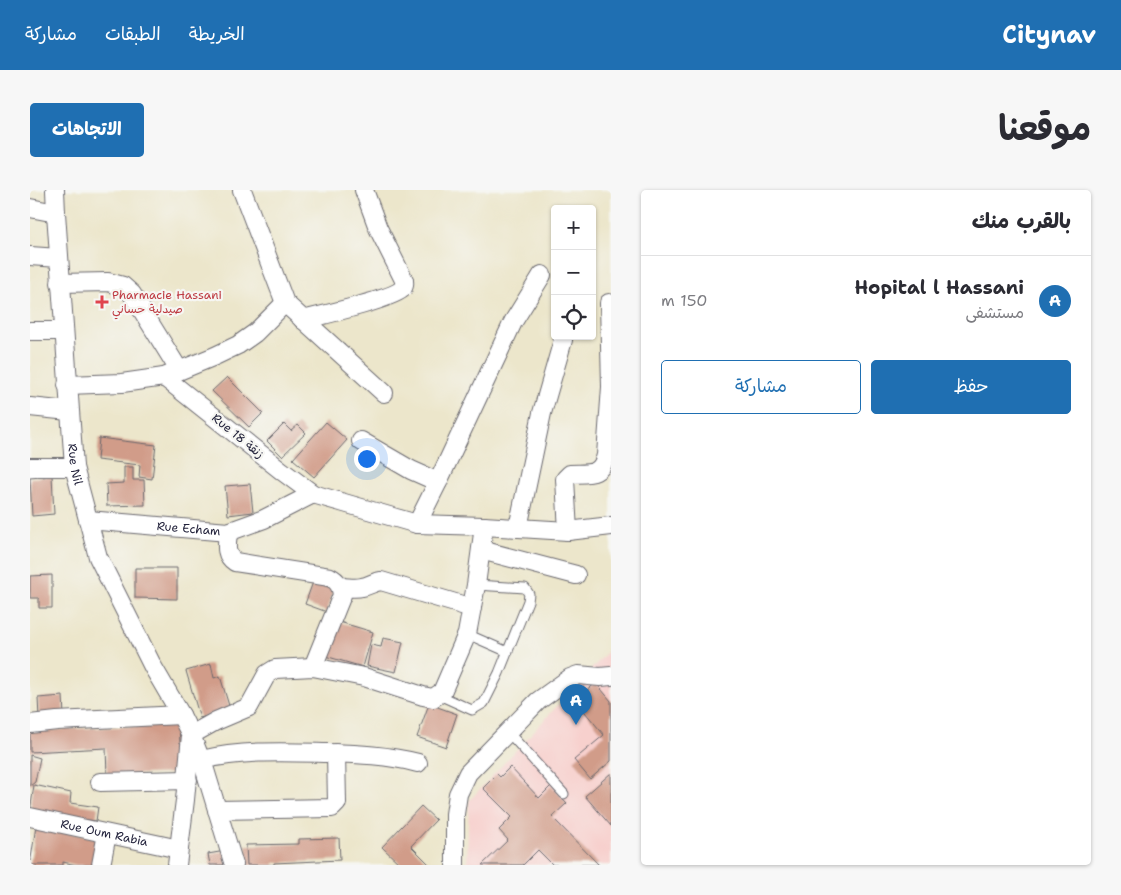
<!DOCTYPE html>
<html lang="ar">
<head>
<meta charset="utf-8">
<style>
  body { margin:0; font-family:"Shantell Sans","Playpen Sans Arabic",sans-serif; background:#f7f7f7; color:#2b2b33; direction:rtl }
  .controls { position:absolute; right:15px; top:15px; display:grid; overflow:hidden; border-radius:5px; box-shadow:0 1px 4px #0004 }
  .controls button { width:45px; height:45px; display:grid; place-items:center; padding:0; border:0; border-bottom:1px solid #e1e1e2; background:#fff; color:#2b2b33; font:25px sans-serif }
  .you { position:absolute; left:336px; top:268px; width:18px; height:18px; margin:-12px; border:4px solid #fff; border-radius:50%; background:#1a73e8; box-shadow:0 0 0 8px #1a73e833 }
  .badge { display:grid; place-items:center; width:32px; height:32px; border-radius:50%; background:#1f6fb2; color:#fff; font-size:16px; font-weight:700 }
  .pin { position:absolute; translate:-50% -41px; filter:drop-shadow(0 1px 2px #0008) }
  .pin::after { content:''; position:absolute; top:26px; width:18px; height:15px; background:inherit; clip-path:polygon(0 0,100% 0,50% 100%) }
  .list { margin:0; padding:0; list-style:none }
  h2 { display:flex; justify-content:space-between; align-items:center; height:65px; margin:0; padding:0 20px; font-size:21px }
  h2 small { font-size:16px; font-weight:400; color:#7c7c81 }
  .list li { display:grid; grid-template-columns:32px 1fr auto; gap:15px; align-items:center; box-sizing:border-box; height:90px; padding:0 20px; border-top:1px solid #e1e1e2 }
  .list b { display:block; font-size:19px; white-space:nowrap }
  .list p { margin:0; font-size:16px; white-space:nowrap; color:#7c7c81 }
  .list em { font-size:16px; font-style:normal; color:#7c7c81 }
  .actions { display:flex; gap:10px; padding:15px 20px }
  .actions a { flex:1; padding:11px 0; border:1px solid #1f6fb2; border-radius:5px; text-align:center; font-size:18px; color:#1f6fb2 }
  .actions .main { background:#1f6fb2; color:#fff }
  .icon { flex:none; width:28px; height:28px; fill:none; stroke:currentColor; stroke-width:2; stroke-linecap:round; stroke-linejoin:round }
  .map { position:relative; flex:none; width:581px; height:675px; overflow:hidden; direction:ltr; border-radius:5px }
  header { display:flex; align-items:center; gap:30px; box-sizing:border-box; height:70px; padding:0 25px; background:#1f6fb2; color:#fff }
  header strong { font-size:24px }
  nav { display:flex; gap:28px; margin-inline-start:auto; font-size:18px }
  .intro { display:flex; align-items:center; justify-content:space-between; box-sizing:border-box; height:120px; padding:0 30px }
  h1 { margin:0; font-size:35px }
  .button { padding:12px 22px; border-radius:5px; background:#1f6fb2; color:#fff; font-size:18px; font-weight:700 }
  main { display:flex; gap:30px; padding:0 30px }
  aside { flex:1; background:#fff; border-radius:5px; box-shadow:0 1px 4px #0004 }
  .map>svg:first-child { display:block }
  .built { fill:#f7d0cd }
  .building { fill:#d19c89 }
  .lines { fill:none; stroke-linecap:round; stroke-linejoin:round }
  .lane-casing { stroke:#69676d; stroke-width:11 }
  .street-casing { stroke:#69676d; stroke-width:20 }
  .lane { stroke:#fff; stroke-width:9 }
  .street { stroke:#fff; stroke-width:18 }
  .health-dot { fill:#e0444e; stroke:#f6f6f2; stroke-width:2 }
  .labels { text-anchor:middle; stroke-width:4.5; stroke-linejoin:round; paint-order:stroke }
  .health-label { font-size:12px; fill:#be3a42; stroke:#f6f6f2; text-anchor:start }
  .street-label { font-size:12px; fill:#22223b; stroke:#f6f6f2 }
</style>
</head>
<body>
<header>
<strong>Citynav</strong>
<nav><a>الخريطة</a><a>الطبقات</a><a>مشاركة</a></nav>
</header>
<div class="intro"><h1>موقعنا</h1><a class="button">الاتجاهات</a></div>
<main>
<aside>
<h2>بالقرب منك<small></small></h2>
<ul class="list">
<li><span class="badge">A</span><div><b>Hopital l Hassani</b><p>مستشفى</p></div><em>150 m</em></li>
</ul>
<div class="actions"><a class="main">حفظ</a><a>مشاركة</a></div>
</aside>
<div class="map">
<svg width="581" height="675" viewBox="0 0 581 675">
  <rect width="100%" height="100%" fill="#f6f6f2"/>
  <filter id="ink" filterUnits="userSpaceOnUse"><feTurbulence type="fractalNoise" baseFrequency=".02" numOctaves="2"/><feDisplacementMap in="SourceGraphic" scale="10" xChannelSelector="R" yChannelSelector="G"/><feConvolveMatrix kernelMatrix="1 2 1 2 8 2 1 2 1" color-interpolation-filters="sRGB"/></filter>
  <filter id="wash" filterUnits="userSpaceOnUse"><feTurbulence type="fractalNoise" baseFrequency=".0096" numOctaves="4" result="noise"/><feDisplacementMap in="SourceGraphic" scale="20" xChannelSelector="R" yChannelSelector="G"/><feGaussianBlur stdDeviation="1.12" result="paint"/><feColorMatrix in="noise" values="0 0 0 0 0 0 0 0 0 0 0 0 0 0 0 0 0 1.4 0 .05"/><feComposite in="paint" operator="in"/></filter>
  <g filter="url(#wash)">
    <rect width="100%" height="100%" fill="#ece6cb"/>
    <path class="built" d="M 581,458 L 581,675 L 437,675 L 439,611 Z"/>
    <g id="blocks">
      <path class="building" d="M 197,187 L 233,223 L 219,237 L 182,201 Z
        M 296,232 L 317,250 L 284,287 L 263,269 Z
        M 254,234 L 261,241 L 268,235 L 276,243 L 252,266 L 237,251 Z
        M 69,248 L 126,255 L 122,289 L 109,287 L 110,275 L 67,270 Z
        M 94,277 L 103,277 L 103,290 L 114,290 L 115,315 L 77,316 L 76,294 L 94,293 Z
        M 22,286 L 24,324 L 2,326 L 0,288 Z
        M 220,294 L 223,322 L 198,325 L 195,296 Z
        M 105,378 L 147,378 L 147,409 L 105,408 Z
        M 22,385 L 22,418 L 9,418 L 9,408 L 0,408 L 0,386 Z
        M 283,392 L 304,399 L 297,422 L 275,414 Z
        M 306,431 L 343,442 L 333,477 L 295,466 Z
        M 353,448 L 373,452 L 366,482 L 337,476 L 341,455 L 351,457 Z
        M 181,474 L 184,488 L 190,486 L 200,519 L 170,528 L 156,481 Z
        M 566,493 L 581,511 L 581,571 L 560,589 L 544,570 L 574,545 L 545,510 Z
        M 33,506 L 34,526 L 9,528 L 8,508 Z
        M 399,514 L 427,524 L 416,557 L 387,547 Z
        M 149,534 L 150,553 L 155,553 L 156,583 L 77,585 L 76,558 L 0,562 L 0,541 Z
        M 0,565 L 10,568 L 5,592 L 0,596 Z
        M 480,577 L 509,608 L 521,596 L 537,613 L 522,627 L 569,675 L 523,675 L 508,660 L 493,675 L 452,675 L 478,650 L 469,640 L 482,627 L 453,598 L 467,584 L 470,587 Z
        M 581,583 L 581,636 L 555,606 Z
        M 4,595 L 41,603 L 40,613 L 68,617 L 66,631 L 0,622 Z
        M 391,616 L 406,630 L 381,656 L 400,675 L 371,675 L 352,657 Z
        M 6,636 L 73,649 L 66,675 L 46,675 L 33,672 L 33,675 L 0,675 Z
        M 309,648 L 310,670 L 244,673 L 244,675 L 217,675 L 216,655 L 269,654 L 269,649 Z
        M 195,661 L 197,675 L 180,675 L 178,664 Z"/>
    </g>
  </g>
  <g filter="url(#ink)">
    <use href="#blocks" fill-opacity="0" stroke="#69676d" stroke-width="1"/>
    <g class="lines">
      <defs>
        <path id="lane" d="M 437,444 L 478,462
          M 409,505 L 442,520 L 454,513 L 469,483 L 498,411 L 499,404 L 495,398 L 446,395
          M 478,542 L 534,604"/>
        <g id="street">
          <path id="s1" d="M 25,0 L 26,23 L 44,277 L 68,367 L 123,477 L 151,525 L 161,545 L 175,580 L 204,675"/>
          <path d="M 212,0 L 255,113 L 354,203"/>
          <path d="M 0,18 L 26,23"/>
          <path d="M 0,66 L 29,68"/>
          <path d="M 30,93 L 78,92 L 93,96 L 102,104 L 149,180"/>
          <path d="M 273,130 C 289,126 366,108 373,98 C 375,94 374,94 374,90 L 348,38 L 334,0"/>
          <path d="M 0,141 L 34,141"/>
          <path d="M 134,187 L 252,281 L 283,304 L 387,334 L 454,336 L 538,341 L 581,336"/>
          <path d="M 37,195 L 92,193 L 134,187 L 185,166 L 208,155 L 225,143 L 255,113"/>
          <path d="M 0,217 L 39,221"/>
          <path d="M 331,251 L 381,280 L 408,292 L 387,334"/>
          <path d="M 0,277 L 44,277"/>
          <path d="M 408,292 L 483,132 L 512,85"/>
          <path id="s2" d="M 58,330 L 198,342 L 234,329 L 283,304"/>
          <path d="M 488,338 L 512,223 L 533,150"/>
          <path d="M 538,341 L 535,289 L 540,284 C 558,283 571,287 576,265 L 581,197 L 579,113"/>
          <path d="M 198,342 C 197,354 194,365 205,372 L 300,387 C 308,391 311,396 312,405 L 283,477"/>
          <path d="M 451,360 L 546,385"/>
          <path d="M 311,397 C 318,397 325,399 332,397 C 339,396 343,392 351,391 L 442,418"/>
          <path d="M 0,534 L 27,531 L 151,525"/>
          <path d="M 171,570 C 213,560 255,562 297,563 C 328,564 358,565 388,573"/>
          <path d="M 70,592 L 158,590"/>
          <path d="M 187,620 L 302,618 L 307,613 L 306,563"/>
          <path id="s3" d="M 0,627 L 149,659"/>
          <path d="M 71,675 L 77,644"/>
          <path d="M 147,675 L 155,610 L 161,545 L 186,531 L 219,517 L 237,484 L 245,479 L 283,477 L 334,487 L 393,506 L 403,508 L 412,502 L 437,444 L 446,395 L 454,336"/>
          <path d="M 425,675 L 425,624 L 428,604 L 438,583 L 508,511 L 540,488 L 548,485 L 570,487 L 581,486"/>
        </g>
      </defs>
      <use href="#lane" class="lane-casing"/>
      <use href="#street" class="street-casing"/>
      <use href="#lane" class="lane"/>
      <use href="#street" class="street"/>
    </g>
  </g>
  <path class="health-dot" d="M69.5 104.5h5v5h5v5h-5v5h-5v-5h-5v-5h5z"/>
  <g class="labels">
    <g class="health-label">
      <text x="82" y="109">Pharmacie Hassani<tspan x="82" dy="14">صيدلية حساني</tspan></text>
    </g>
    <g class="street-label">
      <text transform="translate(208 246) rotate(39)" y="4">Rue 18 زنقة</text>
      <text dy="4" stroke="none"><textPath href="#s1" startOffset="275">Rue Nil</textPath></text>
      <text dy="4" stroke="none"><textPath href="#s2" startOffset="101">Rue Echam</textPath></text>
      <text dy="4" stroke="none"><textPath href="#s3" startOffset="76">Rue Oum Rabia</textPath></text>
    </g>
  </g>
</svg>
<div class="controls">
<button>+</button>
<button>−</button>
<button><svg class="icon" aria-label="locate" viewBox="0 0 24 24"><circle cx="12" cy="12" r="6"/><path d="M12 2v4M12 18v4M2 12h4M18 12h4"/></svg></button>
</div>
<div class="you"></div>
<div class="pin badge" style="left:546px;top:535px">A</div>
</div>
</main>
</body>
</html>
